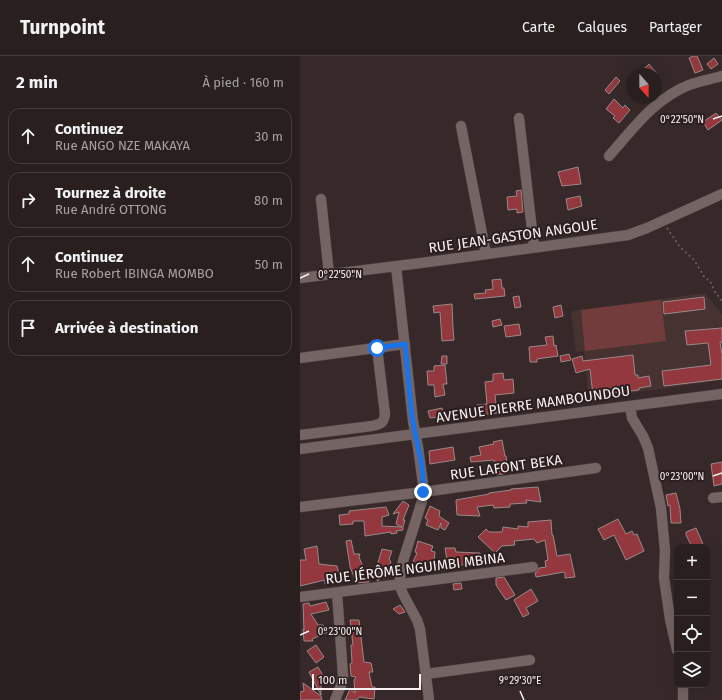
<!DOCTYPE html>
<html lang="fr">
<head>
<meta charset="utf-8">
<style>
  body { margin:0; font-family:"Fira Sans",sans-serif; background:#352c2c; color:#f1f3f6 }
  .controls { position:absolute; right:12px; bottom:12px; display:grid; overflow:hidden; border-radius:8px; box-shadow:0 4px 16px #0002 }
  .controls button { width:36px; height:36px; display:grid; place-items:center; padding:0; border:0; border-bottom:1px solid #453d3d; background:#291f1f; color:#f1f3f6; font:20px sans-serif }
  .compass { position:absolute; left:326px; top:12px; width:36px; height:36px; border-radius:50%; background:#291f1f; box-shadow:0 4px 16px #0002; rotate:159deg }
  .scale { position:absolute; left:12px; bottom:10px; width:109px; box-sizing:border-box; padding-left:4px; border:2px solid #fbf1f1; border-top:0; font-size:11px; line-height:14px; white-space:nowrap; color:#fbf1f1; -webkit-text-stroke:3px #2c1f1f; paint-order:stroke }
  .stop { position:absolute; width:12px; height:12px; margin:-9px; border:3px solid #1a73e8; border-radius:50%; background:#fff }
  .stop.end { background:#1a73e8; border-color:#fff; box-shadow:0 1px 4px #0008 }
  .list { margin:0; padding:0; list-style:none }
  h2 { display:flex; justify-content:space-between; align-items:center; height:52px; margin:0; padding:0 16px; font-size:17px }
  h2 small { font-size:13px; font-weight:400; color:#a5a2a4 }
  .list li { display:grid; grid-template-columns:26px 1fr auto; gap:12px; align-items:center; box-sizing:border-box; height:56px; margin:0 8px 8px; padding:0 8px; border:1px solid #453d3d; border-radius:12px }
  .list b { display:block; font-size:15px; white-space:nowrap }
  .list p { margin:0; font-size:13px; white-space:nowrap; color:#a5a2a4 }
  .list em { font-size:13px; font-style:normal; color:#a5a2a4 }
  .icon { flex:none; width:22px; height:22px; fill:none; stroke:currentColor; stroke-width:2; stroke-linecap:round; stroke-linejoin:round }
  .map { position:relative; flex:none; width:422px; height:644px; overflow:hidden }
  header { display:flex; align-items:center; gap:24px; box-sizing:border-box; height:56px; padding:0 20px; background:#291f1f; border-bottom:1px solid #453d3d }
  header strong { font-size:19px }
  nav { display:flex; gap:22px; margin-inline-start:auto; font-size:14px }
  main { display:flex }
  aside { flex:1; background:#291f1f }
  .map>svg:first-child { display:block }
  .built { fill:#473232 }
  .green { fill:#723c3d }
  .building { fill:#92383e; stroke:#9a8989 }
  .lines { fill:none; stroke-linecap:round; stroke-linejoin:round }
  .minor-casing { stroke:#534747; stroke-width:11 }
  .path { stroke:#736666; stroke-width:1.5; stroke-dasharray:2 3; stroke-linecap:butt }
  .minor { stroke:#746464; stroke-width:10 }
  .route { stroke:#1a73e8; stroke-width:5 }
  .ticks { fill:none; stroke:#fbf1f1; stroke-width:1.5 }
  .labels { text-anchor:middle; stroke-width:4; stroke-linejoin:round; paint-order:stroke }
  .street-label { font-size:14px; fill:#fbf1f1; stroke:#2c1f1f }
  .ticks-label { font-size:10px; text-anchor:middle; fill:#fbf1f1; stroke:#2c1f1f; stroke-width:4; stroke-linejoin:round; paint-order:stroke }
</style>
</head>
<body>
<header>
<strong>Turnpoint</strong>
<nav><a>Carte</a><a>Calques</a><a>Partager</a></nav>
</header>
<main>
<aside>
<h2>2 min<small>À pied · 160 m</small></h2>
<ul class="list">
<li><svg class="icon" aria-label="ahead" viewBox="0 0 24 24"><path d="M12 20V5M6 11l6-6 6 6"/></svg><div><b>Continuez</b><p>Rue ANGO NZE MAKAYA</p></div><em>30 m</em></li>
<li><svg class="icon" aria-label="right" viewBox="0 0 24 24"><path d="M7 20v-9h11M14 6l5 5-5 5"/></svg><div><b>Tournez à droite</b><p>Rue André OTTONG</p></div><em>80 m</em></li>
<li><svg class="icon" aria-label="ahead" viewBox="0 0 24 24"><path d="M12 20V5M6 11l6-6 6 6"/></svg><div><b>Continuez</b><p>Rue Robert IBINGA MOMBO</p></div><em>50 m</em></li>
<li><svg class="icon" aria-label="arrive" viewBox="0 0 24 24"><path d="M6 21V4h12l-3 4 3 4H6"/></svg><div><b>Arrivée à destination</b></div></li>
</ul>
</aside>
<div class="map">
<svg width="422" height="644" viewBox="0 0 422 644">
  <rect width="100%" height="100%" fill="#372929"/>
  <path class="built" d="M 405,237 L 422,258 L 422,324 L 289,343 L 284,295 L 276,296 L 271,255 Z"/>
  <path class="green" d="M 361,244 L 366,285 L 285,295 L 281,254 Z"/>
  <path class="building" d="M 393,0 L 397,0 L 403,14 L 395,17 L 389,2 Z
    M 414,2 L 418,8 L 411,13 L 407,8 Z
    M 349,8 L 357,18 L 337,18 L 345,12 Z
    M 316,21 L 320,25 L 309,38 L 305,34 Z
    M 314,43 L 323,52 L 325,49 L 330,54 L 319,67 L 313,62 L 315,60 L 306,53 Z
    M 416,57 L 422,64 L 408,74 L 403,66 Z
    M 278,111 L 281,128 L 262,130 L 258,116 Z
    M 221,134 L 223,156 L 217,157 L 217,153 L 208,154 L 207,141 L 217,140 L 216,135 Z
    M 280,140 L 282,150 L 268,154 L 266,143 Z
    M 207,176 L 208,184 L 201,185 L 200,177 Z
    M 201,223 L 202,232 L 204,232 L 205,240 L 175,243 L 174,238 L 186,237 L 185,234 L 193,233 L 192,224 Z
    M 219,240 L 221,251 L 215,252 L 213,241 Z
    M 404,241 L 405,253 L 364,258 L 363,246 Z
    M 152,248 L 153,272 L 154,284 L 142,285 L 140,256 L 134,257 L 133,250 Z
    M 261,249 L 263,260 L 255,262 L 253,251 Z
    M 200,263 L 202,269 L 193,271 L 192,265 Z
    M 219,268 L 221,279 L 206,281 L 204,270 Z
    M 422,272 L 422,286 L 420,286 L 422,299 L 422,323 L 364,330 L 362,315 L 411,309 L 408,287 L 387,289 L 385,275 Z
    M 253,280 L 254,290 L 256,289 L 258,300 L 237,303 L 237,306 L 230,306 L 229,291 L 247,289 L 245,281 Z
    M 269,298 L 271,304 L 261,306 L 260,300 Z
    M 333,299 L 335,319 L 338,319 L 338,322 L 349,320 L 351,330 L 339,332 L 339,334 L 293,339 L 290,313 L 276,317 L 272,303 L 282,300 L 283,305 Z
    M 142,300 L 147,300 L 147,308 L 141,308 Z
    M 145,309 L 147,328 L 143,328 L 145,339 L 135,341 L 134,329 L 128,329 L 127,315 L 134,315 L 134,310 Z
    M 203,317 L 204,324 L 213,323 L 214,337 L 195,339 L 197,357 L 179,359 L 177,349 L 187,348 L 185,326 L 193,325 L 193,318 Z
    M 142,352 L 144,360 L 130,362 L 128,355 Z
    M 202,384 L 205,400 L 206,400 L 208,417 L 196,419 L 194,404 L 171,406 L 170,401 L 181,399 L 179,391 L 194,388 L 193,386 Z
    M 153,391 L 155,404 L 130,408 L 129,395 Z
    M 422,406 L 422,428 L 414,430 L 411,408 Z
    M 238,431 L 241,446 L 226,444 L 227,447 L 210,448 L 210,451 L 194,452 L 193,449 L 177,451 L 180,460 L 157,459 L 156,444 L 189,438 L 189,437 L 211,434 L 211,433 Z
    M 376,437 L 380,453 L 381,467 L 371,467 L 370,449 L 368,450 L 366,439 Z
    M 103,445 L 109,449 L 103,464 L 105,464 L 103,471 L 103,474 L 96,475 L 97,477 L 91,478 L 91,476 L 65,480 L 64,465 L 53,465 L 53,468 L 40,469 L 39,459 L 49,458 L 49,455 L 86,451 L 89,459 L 82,461 L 82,470 L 102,471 L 96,468 L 99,456 L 93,458 Z
    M 130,450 L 140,455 L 139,460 L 149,467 L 145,474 L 141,472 L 141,467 L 138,474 L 126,469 L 128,464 L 125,462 Z
    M 318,463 L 326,478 L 332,475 L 334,479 L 337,478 L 344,495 L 326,504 L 314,479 L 304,484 L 298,473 Z
    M 251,464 L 252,479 L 253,479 L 257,500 L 270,498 L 275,521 L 265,522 L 265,517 L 264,516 L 236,521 L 235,517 L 237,516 L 239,512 L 246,511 L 245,505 L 248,504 L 245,484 L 237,487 L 234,483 L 214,485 L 215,489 L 202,490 L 195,497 L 178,481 L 186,473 L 189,476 L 202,476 L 203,471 L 218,473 L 218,470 L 228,471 L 228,466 Z
    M 396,472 L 403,488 L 395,491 L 392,491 L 386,479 L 386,476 Z
    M 51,484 L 54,498 L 60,498 L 59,501 L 69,526 L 55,527 L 55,523 L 50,511 L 50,510 L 46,485 Z
    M 118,485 L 133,490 L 131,495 L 135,496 L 134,505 L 138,505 L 134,514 L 118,516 L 112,508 L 117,497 L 115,496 Z
    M 17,490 L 19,508 L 37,510 L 41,527 L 25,528 L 25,524 L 0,530 L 0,504 L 6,504 L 4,493 Z
    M 145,492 L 155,492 L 156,496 L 180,497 L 180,506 L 161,509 L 144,514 L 141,504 L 147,504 Z
    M 82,493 L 92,495 L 89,503 L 91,506 L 86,514 L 91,515 L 88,521 L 82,519 L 79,524 L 77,525 L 81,511 L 77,510 Z
    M 204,521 L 215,539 L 206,544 L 196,529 L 196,522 Z
    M 161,527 L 162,533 L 154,534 L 153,528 Z
    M 231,533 L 238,545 L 226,552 L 229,558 L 223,561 L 214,544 Z
    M 26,546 L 29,554 L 11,558 L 18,569 L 23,569 L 28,576 L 12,583 L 13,585 L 4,585 L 3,573 L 4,574 L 3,548 L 9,547 L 10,550 Z
    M 100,549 L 105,556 L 99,558 L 93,553 Z
    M 50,564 L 59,564 L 64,606 L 71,607 L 73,616 L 69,616 L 72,631 L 75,631 L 74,643 L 59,641 L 57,644 L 45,644 L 50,633 L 55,637 L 54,624 L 56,621 L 51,620 L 50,608 L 52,607 L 51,589 L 53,589 Z
    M 16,589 L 24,601 L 16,607 L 7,595 Z
    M 18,611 L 26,625 L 21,627 L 21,639 L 9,616 Z
    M 3,627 L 21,640 L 22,644 L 0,644 L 0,636 L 4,635 Z"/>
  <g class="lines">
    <defs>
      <path id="minor" d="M 219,62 L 234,191
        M 161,70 L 186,198
        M 309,100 C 333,73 354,43 389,29 C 399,25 411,23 422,20
        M 21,143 L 29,218
        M 96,210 L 113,365 L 118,391 L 123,428 L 122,445 L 103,505 L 99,528 L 103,538 L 117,564 L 120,573 L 129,644
        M 0,222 L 121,207 L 328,179 L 347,172 L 422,138
        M 0,302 L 105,288
        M 330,350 L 332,362 L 343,380 L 348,392 L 361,452 L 365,495 L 364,522 L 370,563 L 377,594
        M 0,379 L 72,370 C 81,368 84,367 85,358 L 77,292
        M 0,393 L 422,338
        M 413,442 L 422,441
        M 0,451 L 123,436 L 296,412
        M 0,541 L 233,511
        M 126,618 L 230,604
        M 383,629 L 383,644
        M 35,644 L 42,627 L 43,619 L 37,537"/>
    </defs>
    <use href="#minor" class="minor-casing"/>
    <path class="path" d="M 367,172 L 380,191 L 394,204 L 405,222 L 410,225 L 415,236 L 422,245"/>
    <use href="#minor" class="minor"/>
  </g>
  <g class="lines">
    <path class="route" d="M 77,292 L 105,288 C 108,314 109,340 113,366 C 117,389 125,413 123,436"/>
  </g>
  <path class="ticks" d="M 413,63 L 422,60M 0,222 L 9,218M 413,420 L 422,417M 0,579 L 9,575M 220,635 L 224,644"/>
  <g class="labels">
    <g class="street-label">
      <text transform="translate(213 180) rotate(-8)" y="5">RUE JEAN-GASTON ANGOUE</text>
      <text transform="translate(233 348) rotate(-8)" y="5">AVENUE PIERRE MAMBOUNDOU</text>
      <text transform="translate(206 411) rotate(-8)" y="5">RUE LAFONT BEKA</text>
      <text transform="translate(115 512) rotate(-7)" y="5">RUE JÉRÔME NGUIMBI MBINA</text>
    </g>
  </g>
  <g class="ticks-label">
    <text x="382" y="67">0°22'50"N</text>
    <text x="40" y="222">0°22'50"N</text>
    <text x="382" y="424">0°23'00"N</text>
    <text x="40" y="579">0°23'00"N</text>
    <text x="220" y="628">9°29'30"E</text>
  </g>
</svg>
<div class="controls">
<button>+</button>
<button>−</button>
<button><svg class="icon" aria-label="locate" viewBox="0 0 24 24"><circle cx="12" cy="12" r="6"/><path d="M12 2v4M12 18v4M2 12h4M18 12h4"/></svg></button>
<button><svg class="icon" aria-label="layers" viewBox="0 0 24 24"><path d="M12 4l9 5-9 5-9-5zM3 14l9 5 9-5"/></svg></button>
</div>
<svg class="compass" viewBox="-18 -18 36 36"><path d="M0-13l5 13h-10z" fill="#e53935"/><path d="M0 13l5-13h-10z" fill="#a5a2a4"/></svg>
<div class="scale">100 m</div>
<div class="stop" style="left:77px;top:292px"></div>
<div class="stop end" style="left:123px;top:436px"></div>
</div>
</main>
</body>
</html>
